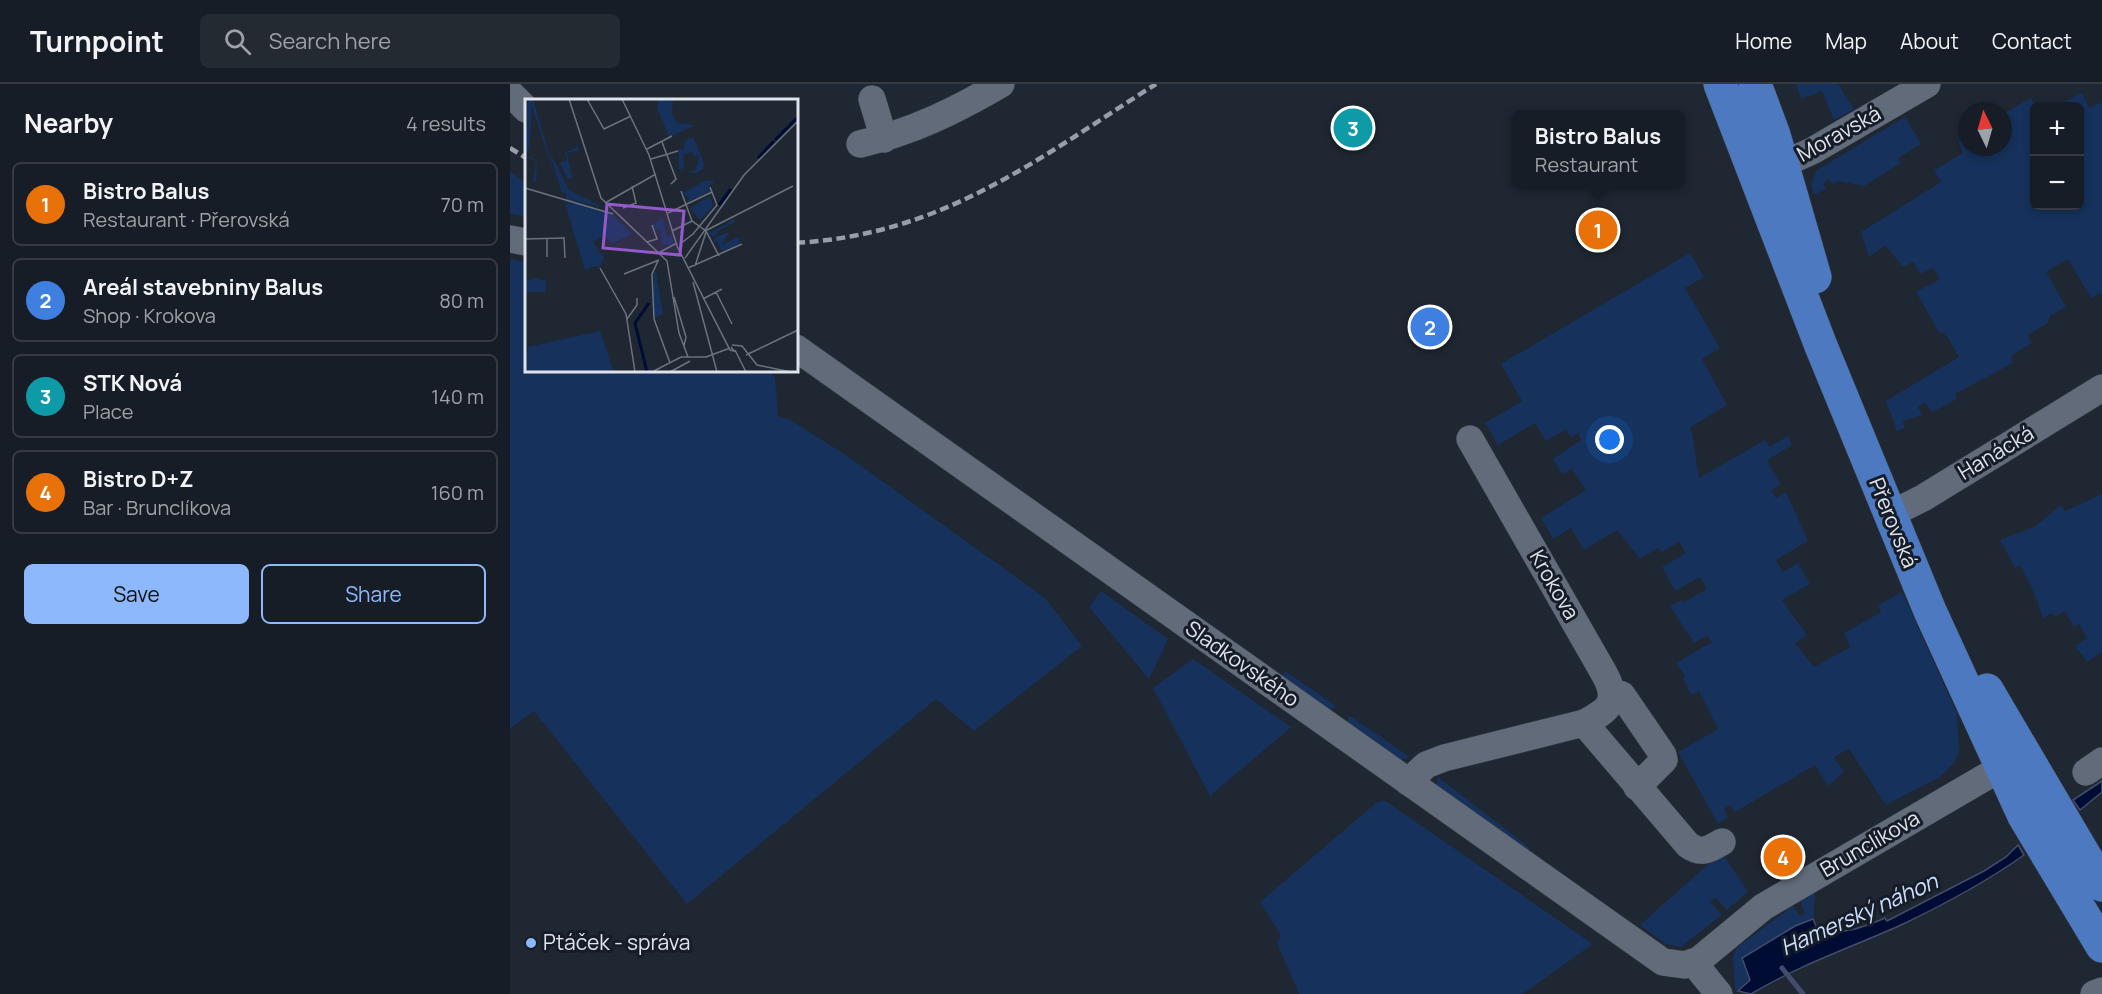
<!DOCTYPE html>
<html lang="en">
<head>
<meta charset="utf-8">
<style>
  body { margin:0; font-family:Manrope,sans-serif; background:#242a32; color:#f1f3f6 }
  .controls { position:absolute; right:18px; top:18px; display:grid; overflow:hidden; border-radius:9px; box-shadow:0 3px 9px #0003 }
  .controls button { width:54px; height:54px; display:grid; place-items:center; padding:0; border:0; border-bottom:2px solid #363b43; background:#171d26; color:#f1f3f6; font:30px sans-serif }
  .compass { position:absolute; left:1448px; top:18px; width:54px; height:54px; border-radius:50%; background:#171d26; box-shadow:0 3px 9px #0003; rotate:355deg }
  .you { position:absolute; left:1100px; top:356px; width:21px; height:21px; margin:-15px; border:4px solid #fff; border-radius:50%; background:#1a73e8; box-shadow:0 0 0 9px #1a73e833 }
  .badge { display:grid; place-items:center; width:39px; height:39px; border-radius:50%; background:#8db9fc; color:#fff; font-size:20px; font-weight:700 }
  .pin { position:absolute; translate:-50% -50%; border:3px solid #fff; box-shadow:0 2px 6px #0006 }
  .popup { position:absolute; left:1001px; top:26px; width:174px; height:78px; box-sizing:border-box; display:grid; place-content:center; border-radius:9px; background:#171d26; filter:drop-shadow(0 2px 4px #0005); font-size:20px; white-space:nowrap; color:#9ea2a7 }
  .popup b { font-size:22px; color:#f1f3f6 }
  .popup::after { content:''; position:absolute; left:50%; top:100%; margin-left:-12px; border:12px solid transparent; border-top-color:#171d26 }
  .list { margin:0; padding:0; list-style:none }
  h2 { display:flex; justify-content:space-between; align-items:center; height:78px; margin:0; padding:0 24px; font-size:26px }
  h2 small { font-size:20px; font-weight:400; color:#9ea2a7 }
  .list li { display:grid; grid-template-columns:39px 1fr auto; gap:18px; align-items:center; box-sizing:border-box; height:84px; margin:0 12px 12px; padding:0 12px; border:2px solid #363b43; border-radius:9px }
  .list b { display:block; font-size:22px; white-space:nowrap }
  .list p { margin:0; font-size:20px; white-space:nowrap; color:#9ea2a7 }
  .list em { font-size:20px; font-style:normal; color:#9ea2a7 }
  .actions { display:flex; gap:12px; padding:18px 24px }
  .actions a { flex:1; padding:14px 0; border:2px solid #8db9fc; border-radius:9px; text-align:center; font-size:21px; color:#8db9fc }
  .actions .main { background:#8db9fc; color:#111 }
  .icon { flex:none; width:33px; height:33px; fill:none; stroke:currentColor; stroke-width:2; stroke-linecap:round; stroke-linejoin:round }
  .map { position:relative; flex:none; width:1592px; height:910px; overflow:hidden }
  header { display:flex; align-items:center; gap:36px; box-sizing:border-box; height:84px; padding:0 30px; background:#171d26; border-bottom:2px solid #363b43 }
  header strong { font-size:28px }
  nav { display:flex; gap:33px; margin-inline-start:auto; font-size:21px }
  .search { width:420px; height:54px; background:#242a32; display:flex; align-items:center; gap:15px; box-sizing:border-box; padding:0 21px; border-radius:9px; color:#9ea2a7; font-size:22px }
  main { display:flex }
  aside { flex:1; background:#171d26 }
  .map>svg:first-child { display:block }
  .green { fill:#16315b }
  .water { fill:#000c34; stroke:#434d6b; stroke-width:1.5 }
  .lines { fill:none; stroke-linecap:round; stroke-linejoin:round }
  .stream { stroke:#434d6b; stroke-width:5 }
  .minor-casing { stroke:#3c424c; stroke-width:28 }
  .major-casing { stroke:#3c424c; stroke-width:34 }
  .minor { stroke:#626b79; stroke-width:27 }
  .major { stroke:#4c79bf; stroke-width:33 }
  .rail { stroke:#989ea8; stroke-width:4.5; stroke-dasharray:9 4.5; stroke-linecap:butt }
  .poi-dot { fill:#8db9fc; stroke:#161d28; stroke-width:2 }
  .labels { text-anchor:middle; stroke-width:6; stroke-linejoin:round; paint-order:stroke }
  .street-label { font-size:21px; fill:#dfe4ec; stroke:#161d28 }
  .poi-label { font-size:21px; fill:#dfe4ec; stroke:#161d28; text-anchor:start }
  .water-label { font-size:22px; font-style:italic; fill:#cde0fe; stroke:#161d28 }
  .inset-river { fill:none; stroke:#000c34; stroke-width:3 }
  .inset-road { fill:none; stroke:#6c737c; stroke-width:1.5 }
  .view { fill:#945aca; fill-opacity:0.15; stroke:#945aca; stroke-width:3 }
  .inset-edge { fill:none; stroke:#dfe4ec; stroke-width:3 }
</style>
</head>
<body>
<header>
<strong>Turnpoint</strong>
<div class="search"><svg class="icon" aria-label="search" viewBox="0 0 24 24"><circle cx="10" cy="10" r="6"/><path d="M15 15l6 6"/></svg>Search here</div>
<nav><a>Home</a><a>Map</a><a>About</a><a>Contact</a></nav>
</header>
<main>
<aside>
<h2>Nearby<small>4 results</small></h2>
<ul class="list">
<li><span class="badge" style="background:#e8710a">1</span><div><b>Bistro Balus</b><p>Restaurant · Přerovská</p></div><em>70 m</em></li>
<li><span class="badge" style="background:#3f7fe0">2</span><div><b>Areál stavebniny Balus</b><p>Shop · Krokova</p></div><em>80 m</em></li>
<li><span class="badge" style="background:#0f9aa8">3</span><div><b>STK Nová</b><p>Place</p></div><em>140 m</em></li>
<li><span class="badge" style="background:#e8710a">4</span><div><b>Bistro D+Z</b><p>Bar · Brunclíkova</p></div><em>160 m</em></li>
</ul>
<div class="actions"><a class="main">Save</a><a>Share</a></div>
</aside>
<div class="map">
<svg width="1592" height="910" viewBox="0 0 1592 910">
  <rect width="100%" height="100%" fill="#1f2732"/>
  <path class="green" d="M 1286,0 L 1328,0 L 1344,25 L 1324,36 L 1312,7 L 1291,15 Z
    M 1571,9 L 1580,24 L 1592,17 L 1592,213 L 1590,209 L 1581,214 L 1558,175 L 1536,188 L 1556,223 L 1540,232 L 1538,239 L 1518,251 L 1522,259 L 1501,272 L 1503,279 L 1445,310 L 1447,315 L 1422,328 L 1415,319 L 1408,323 L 1412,331 L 1393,337 L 1395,344 L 1387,347 L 1376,317 L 1449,273 L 1434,248 L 1430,250 L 1406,208 L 1430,195 L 1423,184 L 1410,190 L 1403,178 L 1393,183 L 1375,161 L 1359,173 L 1351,148 L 1431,98 L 1424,86 L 1453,69 L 1448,57 L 1457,52 L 1457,63 L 1493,63 L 1493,30 L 1521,14 L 1525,22 L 1524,122 L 1570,122 L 1570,22 L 1548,22 Z
    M 1395,33 L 1411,60 L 1388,74 L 1391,79 L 1354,102 L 1328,97 L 1322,100 L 1319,95 L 1313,99 L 1316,104 L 1304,111 L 1301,99 L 1307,86 Z
    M 0,88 L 16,99 L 14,132 L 0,130 Z
    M 1180,169 L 1194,193 L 1175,204 L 1210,264 L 1192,275 L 1217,321 L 1181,343 L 1189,394 L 1255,356 L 1260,363 L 1278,352 L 1282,361 L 1257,376 L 1271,401 L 1261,406 L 1266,414 L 1276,408 L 1298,457 L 1266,476 L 1273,488 L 1288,479 L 1300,500 L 1272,516 L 1297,551 L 1285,559 L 1304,583 L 1340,563 L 1334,549 L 1371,528 L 1368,521 L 1392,508 L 1447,629 L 1449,668 L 1443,680 L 1430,693 L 1376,721 L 1339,665 L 1324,673 L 1334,688 L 1318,702 L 1305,681 L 1225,728 L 1220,721 L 1214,725 L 1218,733 L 1208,740 L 1168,668 L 1208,645 L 1189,607 L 1181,611 L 1173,594 L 1175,592 L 1166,579 L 1202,558 L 1197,552 L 1184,559 L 1160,522 L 1172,516 L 1174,518 L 1197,505 L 1190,493 L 1165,507 L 1152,483 L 1176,469 L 1169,458 L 1152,468 L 1148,464 L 1130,475 L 1107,446 L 1074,466 L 1061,444 L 1043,455 L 1031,434 L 1076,406 L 1062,385 L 1052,390 L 1043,375 L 1071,356 L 1068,349 L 1060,353 L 1056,346 L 1036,357 L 1025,339 L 988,361 L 975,339 L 1012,317 L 991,280 Z
    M 0,175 L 16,178 L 16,286 L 258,287 L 265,293 L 268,333 L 279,335 L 336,371 L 535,514 L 572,562 L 464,647 L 426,615 L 177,820 L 24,627 L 0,645 Z
    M 1592,410 L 1592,568 L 1577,578 L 1565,562 L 1577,554 L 1569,540 L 1564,543 L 1555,527 L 1545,533 L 1542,529 L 1533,534 L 1523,506 L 1510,482 L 1505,484 L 1490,456 L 1524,443 L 1551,421 L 1555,427 Z
    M 591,507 L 658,555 L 639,595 L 579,523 Z
    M 683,575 L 781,643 L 700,712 L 643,604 Z
    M 775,587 L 826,622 L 822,625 L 816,624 L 770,595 Z
    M 840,632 L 900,673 L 886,677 L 835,641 Z
    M 928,693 L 1020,764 L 1017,768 L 926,703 Z
    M 874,716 L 1083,860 L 1013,910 L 789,910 L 767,859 L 771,852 L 750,818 L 866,719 Z
    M 1212,768 L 1238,808 L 1217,826 L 1205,813 L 1200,817 L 1212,831 L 1171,863 L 1156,860 L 1130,841 Z
    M 1305,809 L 1303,835 L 1285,842 L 1228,907 L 1225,906 L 1223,874 L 1226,864 L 1283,822 L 1290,832 L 1295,830 L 1290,817 Z"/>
  <path class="water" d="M 1592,697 L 1592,708 L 1570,726 L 1563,716 Z
    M 1508,761 L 1514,771 C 1476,798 1433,821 1391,841 C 1340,864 1289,881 1241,910 L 1228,907 L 1240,896 L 1232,874 L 1285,842 L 1303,835 L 1307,844 C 1330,853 1354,843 1375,834 L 1377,837 L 1474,787 L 1496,773 Z"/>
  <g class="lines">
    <path class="stream" d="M 1272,884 L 1293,910"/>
    <defs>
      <path id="minor" d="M 0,9 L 16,25
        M 362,15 L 374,55
        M 350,60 C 402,48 445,27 491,0
        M 1273,80 L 1302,67 L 1417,0
        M 0,155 L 16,158
        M 286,264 L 1153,878 L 1175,881 L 1189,876 L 1253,823 L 1508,674
        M 1379,431 L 1413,414 L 1592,304
        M 1102,608 L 1112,611 L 1153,671 L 1154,676 L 1127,703
        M 1074,639 L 1178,761 C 1192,771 1199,765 1212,758
        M 1576,688 L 1592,677
        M 898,698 L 916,681 L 934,674 L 1074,639 C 1097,627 1110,619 1095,591 L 960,355
        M 1183,878 L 1209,910
        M 1584,910 L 1592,907"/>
      <path id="major" d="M 1210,0 L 1311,262 L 1420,527 L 1514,732 L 1592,862
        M 1245,0 L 1264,51 L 1305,193
        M 1477,606 L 1592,801"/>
    </defs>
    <use href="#minor" class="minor-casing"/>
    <use href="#major" class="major-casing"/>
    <use href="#minor" class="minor"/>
    <use href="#major" class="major"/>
    <path class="rail" d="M 0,64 L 16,74
      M 286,159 C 434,150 526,76 646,0"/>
  </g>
  <circle class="poi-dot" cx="21" cy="859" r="6"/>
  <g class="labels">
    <g class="street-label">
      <text transform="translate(1329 50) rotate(-29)" y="7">Moravská</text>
      <text transform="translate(1486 369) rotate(-31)" y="7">Hanácká</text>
      <text transform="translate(1383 439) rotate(68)" y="7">Přerovská</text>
      <text transform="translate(1044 501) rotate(60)" y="7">Krokova</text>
      <text transform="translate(732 580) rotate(35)" y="7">Sladkovského</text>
      <text transform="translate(1360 760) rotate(-30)" y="7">Brunclíkova</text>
    </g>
    <g class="poi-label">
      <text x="33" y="866">Ptáček - správa</text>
    </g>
    <g class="water-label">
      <text transform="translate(1349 830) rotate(-24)" y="8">Hamerský náhon</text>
    </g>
  </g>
  <g transform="translate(15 15)">
    <rect width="273" height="273" fill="#1f2732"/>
    <path d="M 3,0 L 9,3 L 33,88 L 7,7 L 4,57 L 12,62 L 11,84 L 8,83 L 11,62 L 4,59 L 4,48 L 0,60 ZM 134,0 L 148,0 L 147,14 L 152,24 L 171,26 L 144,38 L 132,9 ZM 168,38 L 179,64 L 178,70 L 172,74 L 162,73 L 170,71 L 173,64 L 174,56 L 168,57 L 168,53 L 158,55 L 159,69 L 155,70 L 159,71 L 154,71 L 154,70 L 153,50 L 159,51 L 160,41 ZM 52,43 L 54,52 L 42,54 L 47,80 L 42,80 L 35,64 L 42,61 L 40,53 L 51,49 ZM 24,52 L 44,91 L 82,110 L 42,99 L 88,116 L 107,135 L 87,145 L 80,136 L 68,143 L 79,159 L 74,169 L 71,167 L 60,171 L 40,104 L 49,105 L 41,101 L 41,95 L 37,94 ZM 182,81 L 190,82 L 184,86 L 186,92 L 161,104 L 164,99 L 157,94 ZM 185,97 L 188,107 L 175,121 L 165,109 ZM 138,118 L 142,138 L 147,135 L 149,144 L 145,146 L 137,146 L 136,133 L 127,126 ZM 209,120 L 210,123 L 193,132 L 191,138 L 204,133 L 197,146 L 213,138 L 215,143 L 213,148 L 197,152 L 192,142 L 188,144 L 191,137 L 183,135 L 184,131 L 185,134 ZM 131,173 L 138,215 L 129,219 L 129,174 ZM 8,179 L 22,182 L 20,193 L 0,193 L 0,182 ZM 75,232 L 89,273 L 0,273 L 3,248 Z" fill="#16315b"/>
    <path class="inset-river" d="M 250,41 L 273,18M 233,59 L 249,42M 194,106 L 206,90M 122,273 L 110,224 L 124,204"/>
    <path class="inset-road" d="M 44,0 L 76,99 L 142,162 L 154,234 L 163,258M 62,0 L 79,30 L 106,17M 97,0 L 124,56 L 152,147 L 205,251 L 209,252 L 206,248M 137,43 L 151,80 L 146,85M 122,50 L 147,37M 126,60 L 153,52M 0,89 L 88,115M 156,92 L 167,122 L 181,132 L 194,157M 80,104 L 131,75M 98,109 L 111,104 L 107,87M 143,114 L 187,93M 147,132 L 167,122M 180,132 L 268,87M 22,139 L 22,158M 39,139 L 40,159M 0,140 L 40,139M 122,143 L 132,140 L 127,126M 155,145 L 168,135 L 192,106 L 185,88M 135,153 L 152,144M 160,159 L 219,76 L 273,22M 133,162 L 127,175 L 129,220 L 145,264M 170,167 L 181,133M 75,169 L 101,215 L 110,273M 163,169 L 217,145M 99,175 L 134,161M 168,183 L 192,273M 191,193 L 207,225M 149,198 L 161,238 L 159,247M 178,200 L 197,190M 102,220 L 112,206 L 112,199M 207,246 L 217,247 L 232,266 L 266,273M 210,251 L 221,273M 221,256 L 273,231M 127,273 L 156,258 L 181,258 L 205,249M 145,273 L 165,262"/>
    <path class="view" d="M 82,105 L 159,112 L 155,156 L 78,149 Z"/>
    <rect width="273" height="273" class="inset-edge"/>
  </g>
</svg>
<div class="controls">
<button>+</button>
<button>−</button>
</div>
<svg class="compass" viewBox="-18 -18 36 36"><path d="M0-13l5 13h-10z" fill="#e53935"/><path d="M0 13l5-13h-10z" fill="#9ea2a7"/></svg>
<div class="you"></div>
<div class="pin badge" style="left:1088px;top:146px;background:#e8710a">1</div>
<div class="popup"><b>Bistro Balus</b>Restaurant</div>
<div class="pin badge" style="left:920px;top:243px;background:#3f7fe0">2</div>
<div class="pin badge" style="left:843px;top:44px;background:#0f9aa8">3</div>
<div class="pin badge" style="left:1273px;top:773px;background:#e8710a">4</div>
</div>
</main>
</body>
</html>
